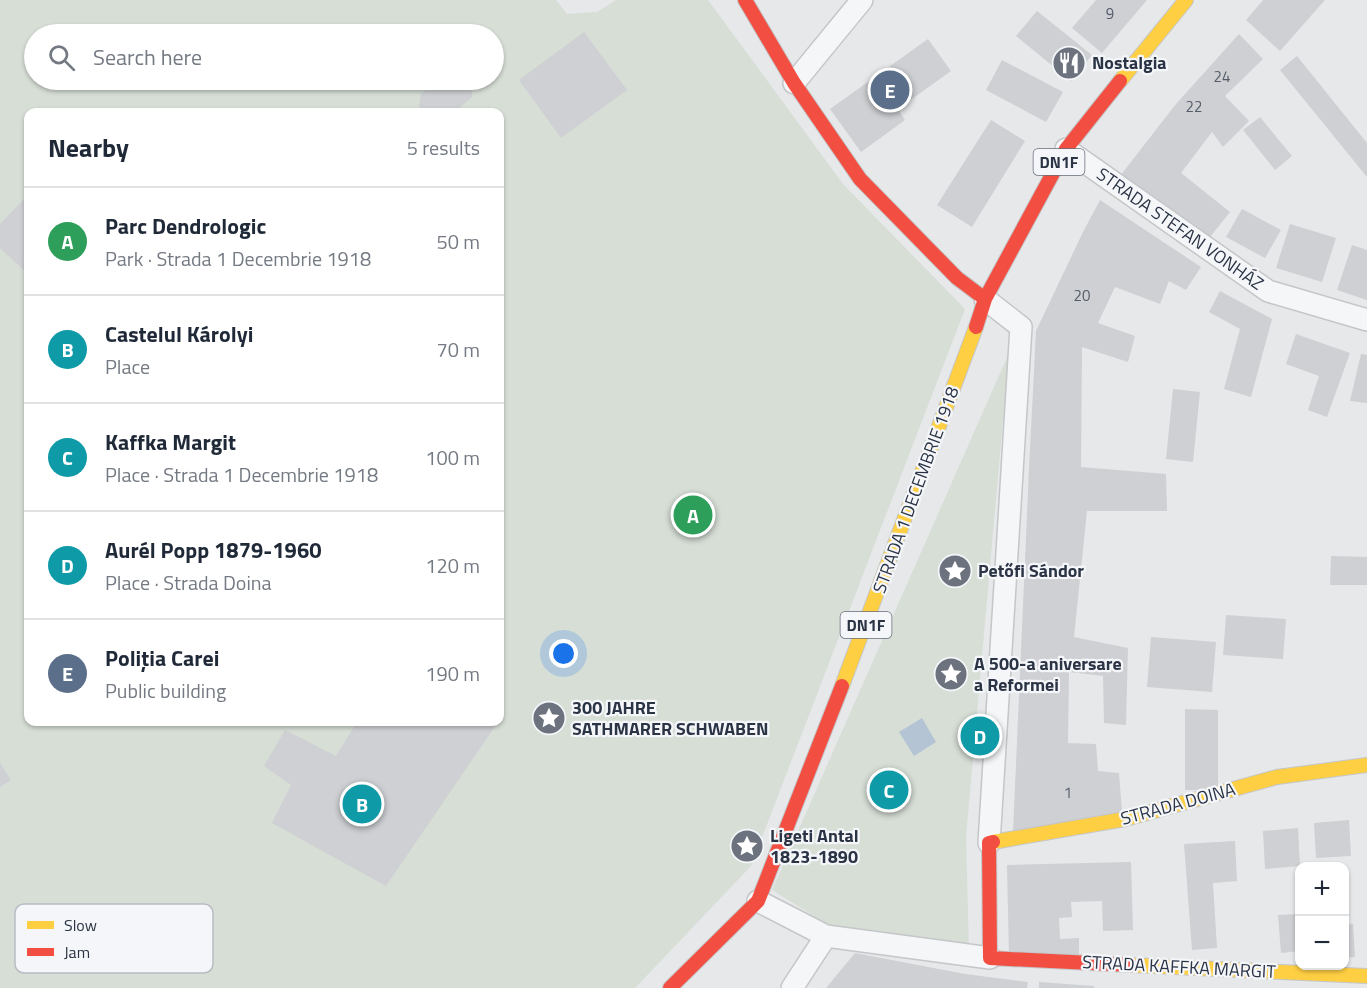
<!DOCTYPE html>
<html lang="en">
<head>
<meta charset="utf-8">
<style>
  body { margin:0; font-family:"Titillium Web",sans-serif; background:#f6f6f7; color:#1f2937 }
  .controls { position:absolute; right:18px; bottom:18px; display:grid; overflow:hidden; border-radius:12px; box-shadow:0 2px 4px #0004 }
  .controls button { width:54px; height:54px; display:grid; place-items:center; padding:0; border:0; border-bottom:2px solid #e0e1e3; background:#fff; color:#1f2937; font:30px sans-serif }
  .you { position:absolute; left:564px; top:654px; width:21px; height:21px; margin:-15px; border:4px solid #fff; border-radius:50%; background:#1a73e8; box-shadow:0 0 0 9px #1a73e833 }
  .badge { display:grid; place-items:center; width:39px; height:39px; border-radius:50%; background:#ea580c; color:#fff; font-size:20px; font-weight:700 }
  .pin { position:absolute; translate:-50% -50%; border:3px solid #fff; box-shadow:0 2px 6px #0006 }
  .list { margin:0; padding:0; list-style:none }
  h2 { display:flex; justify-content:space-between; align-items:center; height:78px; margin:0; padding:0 24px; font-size:26px }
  h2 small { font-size:20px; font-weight:400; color:#747a83 }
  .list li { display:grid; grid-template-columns:39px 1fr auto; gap:18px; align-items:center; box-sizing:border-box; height:108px; padding:0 24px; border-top:2px solid #e0e1e3 }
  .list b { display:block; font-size:22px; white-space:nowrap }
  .list p { margin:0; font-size:20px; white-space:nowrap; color:#747a83 }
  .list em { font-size:20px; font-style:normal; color:#747a83 }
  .icon { flex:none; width:33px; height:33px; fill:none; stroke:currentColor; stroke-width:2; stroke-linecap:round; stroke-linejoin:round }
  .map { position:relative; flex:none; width:1367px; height:988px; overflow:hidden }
  .search { position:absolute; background:#fff; box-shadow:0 2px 4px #0004; left:24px; top:24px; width:480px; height:66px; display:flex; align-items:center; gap:15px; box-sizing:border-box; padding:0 21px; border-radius:33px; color:#747a83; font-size:22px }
  .panel { position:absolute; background:#fff; box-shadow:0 2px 4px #0004; left:24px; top:108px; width:480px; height:618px; border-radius:12px }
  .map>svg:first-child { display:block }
  .green { fill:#d6ded6; fill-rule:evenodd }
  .water { fill:#b4c4d5 }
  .building { fill:#ced0d3 }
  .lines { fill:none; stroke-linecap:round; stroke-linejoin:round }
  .street-casing { stroke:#c4c6c8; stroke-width:24 }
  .slow-casing { stroke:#c4c6c8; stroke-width:16 }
  .jam-casing { stroke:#c4c6c8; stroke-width:16 }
  .street { stroke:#f5f6f7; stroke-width:21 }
  .slow { stroke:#ffcf43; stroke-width:14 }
  .jam { stroke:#f24e42; stroke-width:14 }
  .labels { text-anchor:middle; stroke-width:4.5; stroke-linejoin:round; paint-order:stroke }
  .number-label { font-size:15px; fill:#545c69 }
  .shield { fill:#f4f6f9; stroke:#676e7b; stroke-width:1.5 }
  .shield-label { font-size:16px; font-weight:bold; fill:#2b3445 }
  .poi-label { font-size:18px; font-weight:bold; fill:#2b3445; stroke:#f4f6f9; text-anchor:start }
  .street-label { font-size:18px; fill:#2b3445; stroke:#f4f6f9 }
  .key { fill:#f4f6f9; stroke:#b8bcc3; stroke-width:1.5 }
  .key-label { font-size:16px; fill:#2b3445 }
</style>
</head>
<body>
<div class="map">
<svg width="1367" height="988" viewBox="0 0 1367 988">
  <rect width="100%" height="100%" fill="#e6e8ea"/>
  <path class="green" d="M 0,0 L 556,0 L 567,14 L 597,12 L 616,0 L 708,0 L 843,184 L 965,309 L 751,866 L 635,988 L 0,988 ZM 34,34 L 494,34 L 494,80 L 34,80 ZM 28,112 L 500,112 L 500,722 L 28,722 Z
    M 1009,353 L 966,837 L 969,950 L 835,929 L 772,890 Z"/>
  <path class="water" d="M 922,718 L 936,742 L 914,756 L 899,732 Z"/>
  <path class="building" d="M 1096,0 L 1147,0 L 1102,53 L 1072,28 Z
    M 1263,0 L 1325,0 L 1280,51 L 1246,20 Z
    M 1037,11 L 1092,55 L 1071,81 L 1016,36 Z
    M 584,32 L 627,90 L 561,138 L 519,80 Z
    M 1239,34 L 1263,59 L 1225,96 L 1249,121 L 1223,147 L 1212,132 L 1181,173 L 1230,212 L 1206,242 L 1120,176 L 1176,104 Z
    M 928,39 L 951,71 L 898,109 L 905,120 L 861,152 L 830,109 Z
    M 1297,56 L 1367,143 L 1367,177 L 1280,70 Z
    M 1002,60 L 1063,92 L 1046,122 L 986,90 Z
    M 436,80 L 468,80 L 472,84 L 472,97 L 455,112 L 425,112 L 419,106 L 421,94 Z
    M 1260,117 L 1292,156 L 1275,170 L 1243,130 Z
    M 991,120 L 1025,141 L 972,227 L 937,205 Z
    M 26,197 L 28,200 L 28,274 L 0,248 L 0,224 Z
    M 1100,200 L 1201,267 L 1186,290 L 1169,281 L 1160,304 L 1115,287 L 1098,323 L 1135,336 L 1128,362 L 1082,347 L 1081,467 L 1166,474 L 1167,511 L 1087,511 L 1074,637 L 1128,648 L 1126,725 L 1104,723 L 1103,676 L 1069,672 L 1068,743 L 1096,744 L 1098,771 L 1119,773 L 1122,813 L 1013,832 L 1029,469 L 1036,331 L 1083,232 Z
    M 1242,209 L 1281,230 L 1265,258 L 1226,237 Z
    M 1290,224 L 1336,238 L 1322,282 L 1276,268 Z
    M 1352,245 L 1367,250 L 1367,300 L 1337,290 Z
    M 1220,291 L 1272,319 L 1251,397 L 1224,389 L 1240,329 L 1209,312 Z
    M 1296,334 L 1350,353 L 1327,417 L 1308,410 L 1319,376 L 1286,364 Z
    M 1361,354 L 1367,355 L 1367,403 L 1350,401 Z
    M 1173,389 L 1200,392 L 1193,462 L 1166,459 Z
    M 1331,556 L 1367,557 L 1367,585 L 1330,585 Z
    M 1226,615 L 1286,619 L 1283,659 L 1223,655 Z
    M 1151,637 L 1216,642 L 1212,692 L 1147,687 Z
    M 1185,709 L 1218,710 L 1218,790 L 1185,790 Z
    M 357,722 L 498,722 L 386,886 L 272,823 L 291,785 L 264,766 L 285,730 L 336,756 Z
    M 0,763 L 11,780 L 0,787 Z
    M 1349,820 L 1351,856 L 1316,858 L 1314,823 Z
    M 1298,828 L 1300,866 L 1265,869 L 1263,831 Z
    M 1235,841 L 1237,881 L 1213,883 L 1217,948 L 1192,950 L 1184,844 Z
    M 1131,862 L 1133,930 L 1103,931 L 1102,901 L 1071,902 L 1072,917 L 1059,918 L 1060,939 L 1079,938 L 1079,955 L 1009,956 L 1007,865 Z
    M 1300,914 L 1300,951 L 1281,953 L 1278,915 Z
    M 1353,924 L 1355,957 L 1344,958 L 1344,925 Z
    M 855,953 L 965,974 L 1028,982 L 1027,988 L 826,988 Z
    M 1039,982 L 1094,986 L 1094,988 L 1039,988 Z"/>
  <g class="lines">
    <defs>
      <path id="street" d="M 794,83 L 862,0
        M 1066,149 L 1268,291 L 1367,320
        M 985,299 L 1021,327 L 989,843
        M 758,901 L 826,936 L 990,958
        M 792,988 L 826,936"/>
      <path id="slow" d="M 1120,81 L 1186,0
        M 842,686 L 976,327
        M 993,842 L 1125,819 L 1277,777 L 1367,765
        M 1131,965 L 1367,976"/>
      <path id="jam" d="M 745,0 L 794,83 L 860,179 L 957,278 L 985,299
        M 976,327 L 985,299 L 1066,149 L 1120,81
        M 993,842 L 989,843 L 990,958 L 1131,965
        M 670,988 L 758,901 L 842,686"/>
    </defs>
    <use href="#street" class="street-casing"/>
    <use href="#slow" class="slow-casing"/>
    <use href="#jam" class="jam-casing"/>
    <use href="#street" class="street"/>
    <use href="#slow" class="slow"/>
    <use href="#jam" class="jam"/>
  </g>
  <defs>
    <symbol id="restaurant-disc" viewBox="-11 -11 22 22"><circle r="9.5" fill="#6c737f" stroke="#f4f6f9"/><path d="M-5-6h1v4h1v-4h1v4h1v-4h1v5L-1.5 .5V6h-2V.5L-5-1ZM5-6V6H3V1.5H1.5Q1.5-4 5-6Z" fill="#fff"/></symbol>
    <symbol id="sight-disc" viewBox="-11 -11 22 22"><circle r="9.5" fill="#6c737f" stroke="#f4f6f9"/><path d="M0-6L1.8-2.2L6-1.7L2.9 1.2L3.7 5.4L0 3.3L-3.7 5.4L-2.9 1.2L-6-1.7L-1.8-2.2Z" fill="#fff"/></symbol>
  </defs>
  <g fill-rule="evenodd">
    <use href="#restaurant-disc" x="1050" y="44" width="38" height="38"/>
    <use href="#sight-disc" x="936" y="552" width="38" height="38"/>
    <use href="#sight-disc" x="932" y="655" width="38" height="38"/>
    <use href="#sight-disc" x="530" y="699" width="38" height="38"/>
    <use href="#sight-disc" x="728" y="827" width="38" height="38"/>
  </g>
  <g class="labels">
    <g class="number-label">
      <text x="1110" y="19">9</text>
      <text x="1222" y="82">24</text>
      <text x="1194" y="112">22</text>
      <text x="1082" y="301">20</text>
      <text x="1068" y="798">1</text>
    </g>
    <g class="shield">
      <rect x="1033.5" y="149" width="51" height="26" rx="4.5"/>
      <rect x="840.5" y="612" width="51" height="26" rx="4.5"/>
    </g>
    <g class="shield-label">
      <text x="1059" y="168">DN1F</text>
      <text x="866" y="631">DN1F</text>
    </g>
    <g class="poi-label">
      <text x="1092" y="69">Nostalgia</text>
      <text x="978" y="577">Petőfi Sándor</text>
      <text x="974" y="670">A 500-a aniversare<tspan x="974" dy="21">a Reformei</tspan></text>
      <text x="572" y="714">300 JAHRE<tspan x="572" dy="21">SATHMARER SCHWABEN</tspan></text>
      <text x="770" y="842">Ligeti Antal<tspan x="770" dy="21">1823-1890</tspan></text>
    </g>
    <g class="street-label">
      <text transform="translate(1180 229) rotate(35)" y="6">STRADA STEFAN VONHÁZ</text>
      <text transform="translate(916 490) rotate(-70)" y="6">STRADA 1 DECEMBRIE 1918</text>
      <text transform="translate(1178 804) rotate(-15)" y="6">STRADA DOINA</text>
      <text transform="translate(1179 967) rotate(3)" y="6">STRADA KAFFKA MARGIT</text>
    </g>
  </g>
  <rect x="15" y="904" width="198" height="69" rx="9" class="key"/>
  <rect x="27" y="921" width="27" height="8" fill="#ffcf43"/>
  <rect x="27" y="948" width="27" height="8" fill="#f24e42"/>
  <g class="key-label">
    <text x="64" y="931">Slow</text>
    <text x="64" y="958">Jam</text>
  </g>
</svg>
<div class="controls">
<button>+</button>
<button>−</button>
</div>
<div class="you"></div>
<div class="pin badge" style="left:693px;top:515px;background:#2e9e5b">A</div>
<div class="pin badge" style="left:362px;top:804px;background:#0f9aa8">B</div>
<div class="pin badge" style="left:889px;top:790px;background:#0f9aa8">C</div>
<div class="pin badge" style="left:980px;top:736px;background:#0f9aa8">D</div>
<div class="pin badge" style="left:890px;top:90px;background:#5c6f8a">E</div>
<div class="search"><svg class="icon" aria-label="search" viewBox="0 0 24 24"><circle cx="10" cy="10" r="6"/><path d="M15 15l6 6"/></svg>Search here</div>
<section class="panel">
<h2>Nearby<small>5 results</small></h2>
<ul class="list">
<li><span class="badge" style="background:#2e9e5b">A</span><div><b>Parc Dendrologic</b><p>Park · Strada 1 Decembrie 1918</p></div><em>50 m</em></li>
<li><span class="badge" style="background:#0f9aa8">B</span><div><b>Castelul Károlyi</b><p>Place</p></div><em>70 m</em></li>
<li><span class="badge" style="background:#0f9aa8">C</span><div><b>Kaffka Margit</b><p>Place · Strada 1 Decembrie 1918</p></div><em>100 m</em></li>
<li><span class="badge" style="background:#0f9aa8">D</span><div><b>Aurél Popp 1879-1960</b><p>Place · Strada Doina</p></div><em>120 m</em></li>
<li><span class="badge" style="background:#5c6f8a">E</span><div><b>Poliția Carei</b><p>Public building</p></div><em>190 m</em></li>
</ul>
</section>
</div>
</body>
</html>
